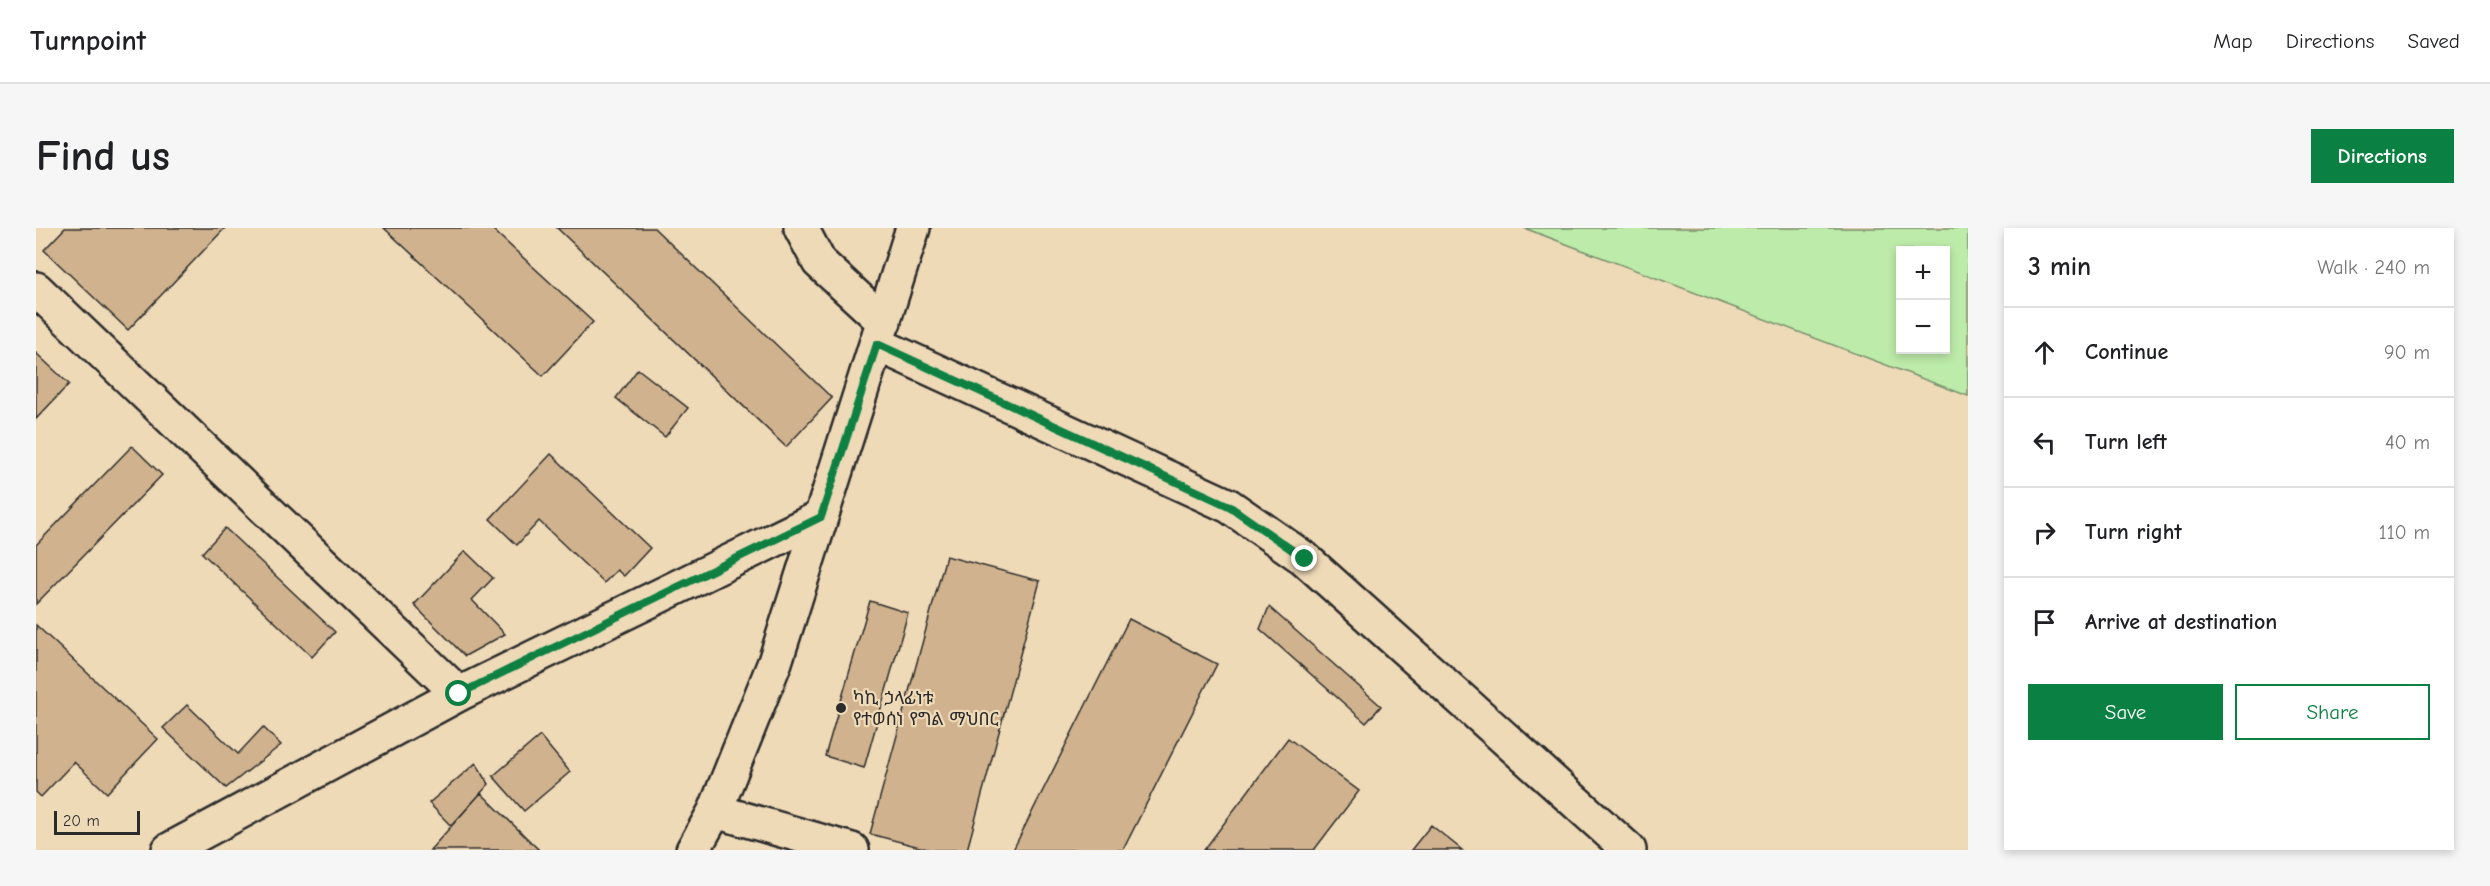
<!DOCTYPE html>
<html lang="en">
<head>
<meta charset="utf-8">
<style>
  body { margin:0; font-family:"Comic Neue","Noto Sans Ethiopic",sans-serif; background:#f6f6f6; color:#202124 }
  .controls { position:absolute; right:18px; top:18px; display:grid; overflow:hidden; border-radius:0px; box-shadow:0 3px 9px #0003 }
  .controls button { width:54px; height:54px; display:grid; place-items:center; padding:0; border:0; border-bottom:2px solid #e0e0e0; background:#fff; color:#202124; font:30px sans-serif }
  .scale { position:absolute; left:18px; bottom:15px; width:86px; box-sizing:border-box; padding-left:6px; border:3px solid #2b2b2b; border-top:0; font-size:16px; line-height:21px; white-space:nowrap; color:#2b2b2b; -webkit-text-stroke:4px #efdab8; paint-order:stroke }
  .stop { position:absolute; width:18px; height:18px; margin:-14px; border:4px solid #0b8043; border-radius:50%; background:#fff }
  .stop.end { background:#0b8043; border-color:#fff; box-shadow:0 2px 6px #0008 }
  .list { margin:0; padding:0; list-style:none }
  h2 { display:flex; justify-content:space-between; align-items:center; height:78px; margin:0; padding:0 24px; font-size:26px }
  h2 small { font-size:20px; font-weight:400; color:#757577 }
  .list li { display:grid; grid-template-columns:39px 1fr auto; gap:18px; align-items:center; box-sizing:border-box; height:90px; padding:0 24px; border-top:2px solid #e0e0e0 }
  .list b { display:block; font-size:22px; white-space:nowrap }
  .list em { font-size:20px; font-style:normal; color:#757577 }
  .actions { display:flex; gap:12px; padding:18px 24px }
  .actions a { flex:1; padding:14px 0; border:2px solid #0b8043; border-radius:0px; text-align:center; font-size:21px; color:#0b8043 }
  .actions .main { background:#0b8043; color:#fff }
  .icon { flex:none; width:33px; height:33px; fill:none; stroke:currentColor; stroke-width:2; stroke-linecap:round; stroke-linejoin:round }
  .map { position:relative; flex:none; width:1932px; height:622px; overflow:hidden; border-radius:0px }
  header { display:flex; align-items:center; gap:36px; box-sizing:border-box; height:84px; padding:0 30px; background:#fff; border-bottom:2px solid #e0e0e0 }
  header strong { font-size:28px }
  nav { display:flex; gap:33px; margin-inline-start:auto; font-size:21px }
  .intro { display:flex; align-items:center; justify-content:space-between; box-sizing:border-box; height:144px; padding:0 36px }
  h1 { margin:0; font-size:42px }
  .button { padding:15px 27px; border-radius:0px; background:#0b8043; color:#fff; font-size:21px; font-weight:700 }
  main { display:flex; gap:36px; padding:0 36px }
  aside { flex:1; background:#fff; border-radius:0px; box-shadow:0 3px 9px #0003 }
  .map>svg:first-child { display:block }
  .green { fill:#bdeba9; stroke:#748b6a; stroke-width:1.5; fill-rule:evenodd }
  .building { fill:#d0b38e; stroke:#2b2b2b; stroke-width:1.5 }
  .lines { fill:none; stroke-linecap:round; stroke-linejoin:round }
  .minor-casing { stroke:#2b2b2b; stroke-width:38 }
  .minor { stroke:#efdab8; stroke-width:33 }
  .route { stroke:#0b8043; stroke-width:8 }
  .poi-dot { fill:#2b2b2b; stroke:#efdab8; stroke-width:2 }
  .labels { text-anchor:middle; stroke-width:4.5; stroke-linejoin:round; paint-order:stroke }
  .poi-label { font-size:18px; fill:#2b2b2b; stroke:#efdab8; text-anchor:start }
</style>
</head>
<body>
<header>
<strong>Turnpoint</strong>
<nav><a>Map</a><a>Directions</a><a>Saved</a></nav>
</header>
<div class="intro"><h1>Find us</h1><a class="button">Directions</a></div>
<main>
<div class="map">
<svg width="1932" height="622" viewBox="0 0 1932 622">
  <rect width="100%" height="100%" fill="#efdab8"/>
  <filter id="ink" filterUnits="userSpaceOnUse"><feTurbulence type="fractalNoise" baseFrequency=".0167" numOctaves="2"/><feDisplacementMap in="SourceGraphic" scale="12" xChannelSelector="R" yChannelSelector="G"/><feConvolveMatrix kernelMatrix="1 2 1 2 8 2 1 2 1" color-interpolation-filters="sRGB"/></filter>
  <g filter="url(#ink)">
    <path class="green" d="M 1488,0 L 1932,0 L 1932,168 ZM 1864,22 L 1910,22 L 1910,122 L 1864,122 Z"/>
    <path class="building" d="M 29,0 L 189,0 L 92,102 L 8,22 Z
      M 348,0 L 455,0 L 557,94 L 507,148 Z
      M 521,0 L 618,0 L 796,170 L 750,219 Z
      M 0,125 L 33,156 L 0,191 Z
      M 602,141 L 652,180 L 629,209 L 580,170 Z
      M 96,218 L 126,247 L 0,376 L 0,317 Z
      M 515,226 L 614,320 L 588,348 L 581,342 L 568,355 L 503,293 L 481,317 L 454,291 Z
      M 189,300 L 299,404 L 276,429 L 166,325 Z
      M 429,323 L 457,350 L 436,372 L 469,406 L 429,428 L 378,377 Z
      M 910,328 L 1004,353 L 931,622 L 895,622 L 834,606 Z
      M 834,373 L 872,385 L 828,540 L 789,528 Z
      M 1233,379 L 1345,478 L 1330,495 L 1224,401 Z
      M 1093,391 L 1181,436 L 1087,622 L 977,622 Z
      M 0,397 L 122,511 L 71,565 L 38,534 L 5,569 L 0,564 Z
      M 151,477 L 202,526 L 227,499 L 245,517 L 190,560 L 127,500 Z
      M 504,508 L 534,544 L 488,583 L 457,548 Z
      M 1252,510 L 1323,563 L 1278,622 L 1168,622 Z
      M 440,535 L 453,556 L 415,598 L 393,575 Z
      M 445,565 L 503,622 L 394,622 Z
      M 1395,597 L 1426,622 L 1375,622 Z"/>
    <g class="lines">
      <defs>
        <path id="minor" d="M 765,0 L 783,34 L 848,94
          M 0,61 L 423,466
          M 841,116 L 1193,278 L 1269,331 L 1593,622
          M 679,583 L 816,622
          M 133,622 L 423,466 L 785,289
          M 657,622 L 679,583 L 739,434 L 877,0"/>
      </defs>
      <use href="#minor" class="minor-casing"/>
      <use href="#minor" class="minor"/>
    </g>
  </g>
  <g class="lines" filter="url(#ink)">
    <path class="route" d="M 423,466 L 785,289 L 841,116 L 1193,278 L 1269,331"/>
  </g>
  <circle class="poi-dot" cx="805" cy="480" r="6"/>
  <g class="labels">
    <g class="poi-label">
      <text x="817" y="476">ካኪ ኃላፊነቱ<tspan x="817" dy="21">የተወሰነ የግል ማህበር</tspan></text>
    </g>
  </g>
</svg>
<div class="controls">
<button>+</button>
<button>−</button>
</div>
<div class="scale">20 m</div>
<div class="stop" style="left:423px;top:466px"></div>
<div class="stop end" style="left:1269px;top:331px"></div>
</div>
<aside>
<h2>3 min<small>Walk · 240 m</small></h2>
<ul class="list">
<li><svg class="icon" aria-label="ahead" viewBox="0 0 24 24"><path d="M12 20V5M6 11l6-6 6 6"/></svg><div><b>Continue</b></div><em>90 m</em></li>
<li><svg class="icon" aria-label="left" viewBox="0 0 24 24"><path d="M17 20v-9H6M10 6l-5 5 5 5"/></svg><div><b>Turn left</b></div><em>40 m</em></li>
<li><svg class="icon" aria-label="right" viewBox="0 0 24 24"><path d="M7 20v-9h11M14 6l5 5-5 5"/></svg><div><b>Turn right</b></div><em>110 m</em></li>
<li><svg class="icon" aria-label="arrive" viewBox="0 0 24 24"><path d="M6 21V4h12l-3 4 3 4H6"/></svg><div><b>Arrive at destination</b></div></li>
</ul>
<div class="actions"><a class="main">Save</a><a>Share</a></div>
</aside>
</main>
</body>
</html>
